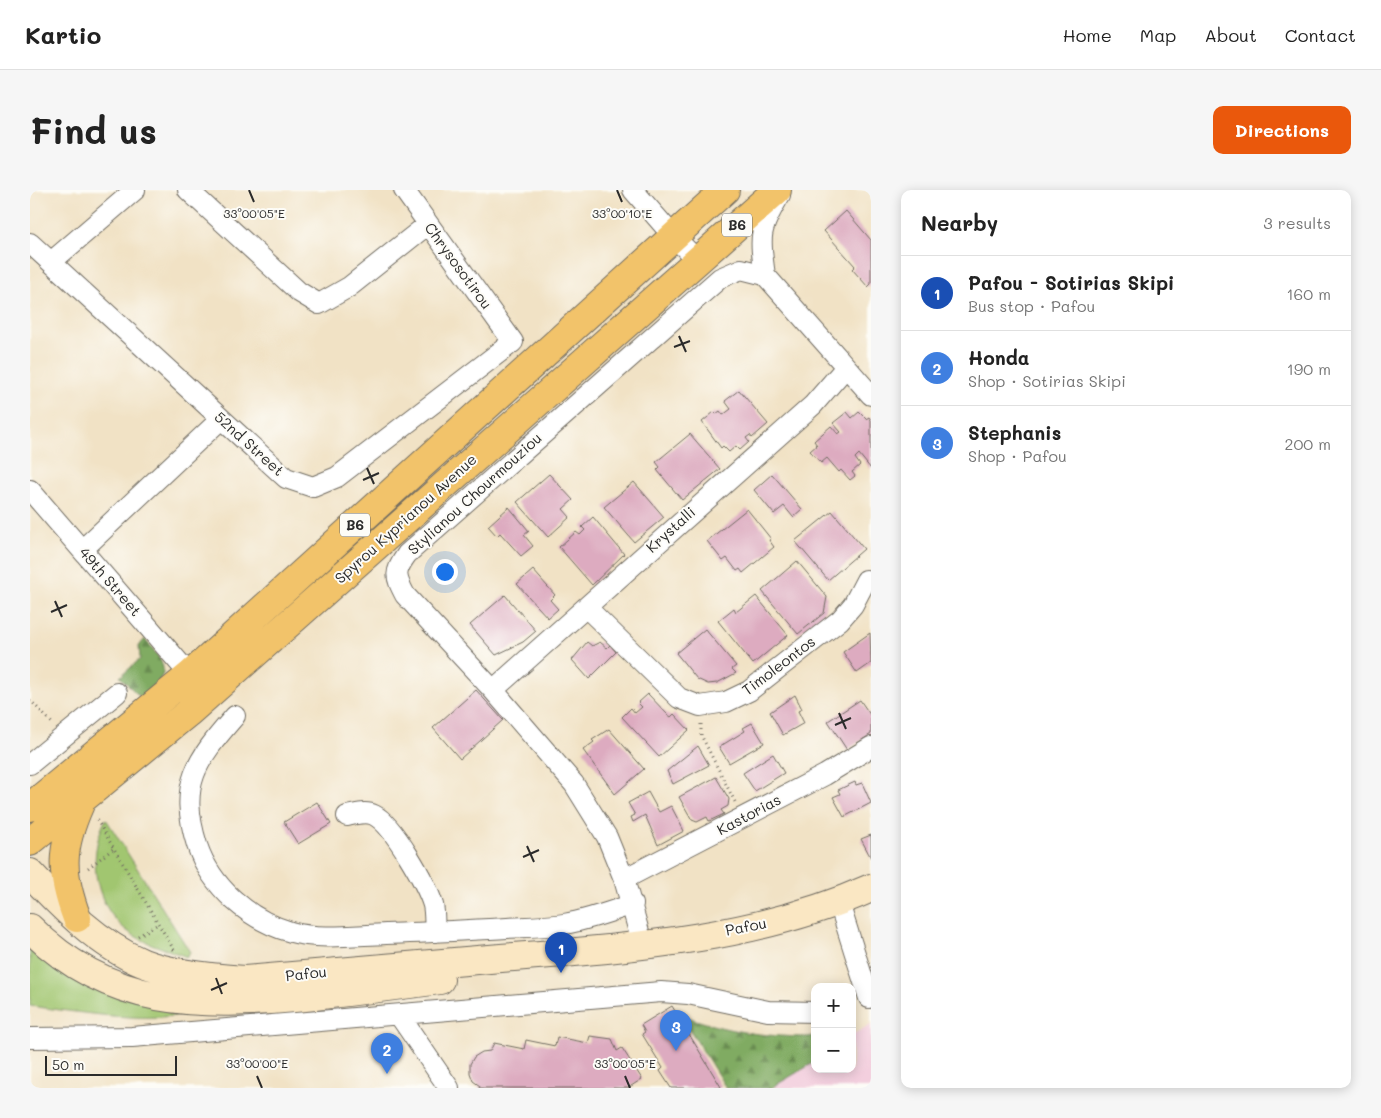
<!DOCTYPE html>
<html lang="en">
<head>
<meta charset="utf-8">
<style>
  body { margin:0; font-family:Mali,sans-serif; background:#f6f6f6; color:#222 }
  .controls { position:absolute; right:15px; bottom:15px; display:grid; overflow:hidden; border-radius:10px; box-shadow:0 2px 12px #0003 }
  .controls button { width:45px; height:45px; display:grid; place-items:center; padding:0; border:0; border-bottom:1px solid #e0e0e0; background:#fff; color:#222; font:25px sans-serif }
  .scale { position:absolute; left:15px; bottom:12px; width:132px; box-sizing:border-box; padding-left:5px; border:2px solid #2b2b2b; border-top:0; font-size:14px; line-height:18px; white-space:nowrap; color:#2b2b2b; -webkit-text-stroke:4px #fdfcf7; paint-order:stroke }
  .you { position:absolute; left:414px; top:381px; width:18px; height:18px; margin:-12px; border:4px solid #fff; border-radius:50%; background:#1a73e8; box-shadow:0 0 0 8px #1a73e833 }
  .badge { display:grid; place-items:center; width:32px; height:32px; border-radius:50%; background:#ea580c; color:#fff; font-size:16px; font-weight:700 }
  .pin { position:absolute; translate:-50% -41px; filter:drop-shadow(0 1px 2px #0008) }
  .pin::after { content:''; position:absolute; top:26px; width:18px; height:15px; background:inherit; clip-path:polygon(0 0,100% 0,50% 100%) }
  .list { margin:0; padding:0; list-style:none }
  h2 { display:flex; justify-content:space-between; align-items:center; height:65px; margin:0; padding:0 20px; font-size:21px }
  h2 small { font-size:16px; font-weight:400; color:#767676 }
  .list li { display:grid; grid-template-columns:32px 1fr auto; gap:15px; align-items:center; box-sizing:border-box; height:75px; padding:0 20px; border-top:1px solid #e0e0e0 }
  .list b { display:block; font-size:19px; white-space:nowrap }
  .list p { margin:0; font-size:16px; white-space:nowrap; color:#767676 }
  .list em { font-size:16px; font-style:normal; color:#767676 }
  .map { position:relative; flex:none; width:841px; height:898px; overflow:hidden; border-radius:10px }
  header { display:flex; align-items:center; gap:30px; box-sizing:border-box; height:70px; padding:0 25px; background:#fff; border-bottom:1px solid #e0e0e0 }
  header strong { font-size:24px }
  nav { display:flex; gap:28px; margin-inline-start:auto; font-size:18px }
  .intro { display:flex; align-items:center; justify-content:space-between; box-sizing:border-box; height:120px; padding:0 30px }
  h1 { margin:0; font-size:35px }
  .button { padding:12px 22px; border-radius:10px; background:#ea580c; color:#fff; font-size:18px; font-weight:700 }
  main { display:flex; gap:30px; padding:0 30px }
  aside { flex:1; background:#fff; border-radius:10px; box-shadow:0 2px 12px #0003 }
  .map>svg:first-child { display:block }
  .built { fill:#f3cfde }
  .green { fill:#a1c670; stroke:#66784e }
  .forest { fill:url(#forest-firs); stroke:#566b46 }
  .building { fill:#ddabc0 }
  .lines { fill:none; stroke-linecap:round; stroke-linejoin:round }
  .street-casing { stroke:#706b61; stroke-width:22 }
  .secondary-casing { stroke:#706b61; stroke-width:30 }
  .primary-casing { stroke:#706b61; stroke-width:30 }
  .path { stroke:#706b61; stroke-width:3; stroke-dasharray:1 4; stroke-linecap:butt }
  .street { stroke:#fff; stroke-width:20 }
  .secondary { stroke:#fae7c3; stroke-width:28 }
  .primary { stroke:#f2c36a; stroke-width:28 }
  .ticks { fill:none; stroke:#2b2b2b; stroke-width:2 }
  .labels { text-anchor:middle; stroke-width:4; stroke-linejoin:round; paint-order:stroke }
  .shield { fill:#fdfcf7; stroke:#6a6a68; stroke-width:1 }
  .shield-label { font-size:14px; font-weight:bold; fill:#2b2b2b }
  .street-label { font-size:15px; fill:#2b2b2b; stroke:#fdfcf7 }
  .ticks-label { font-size:12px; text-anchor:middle; fill:#2b2b2b; stroke:#fdfcf7; stroke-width:4; stroke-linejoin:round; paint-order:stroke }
</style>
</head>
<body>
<header>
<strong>Kartio</strong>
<nav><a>Home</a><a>Map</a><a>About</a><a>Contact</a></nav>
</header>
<div class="intro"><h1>Find us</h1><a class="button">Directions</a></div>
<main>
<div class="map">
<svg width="841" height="898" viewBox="0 0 841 898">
  <defs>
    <pattern id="forest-firs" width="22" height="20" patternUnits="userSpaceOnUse" patternTransform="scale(1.25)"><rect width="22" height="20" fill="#80ab62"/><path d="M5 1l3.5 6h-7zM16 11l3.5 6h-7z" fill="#698b51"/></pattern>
  </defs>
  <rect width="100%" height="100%" fill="#fdfcf7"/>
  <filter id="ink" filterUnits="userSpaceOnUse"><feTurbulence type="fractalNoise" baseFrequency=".02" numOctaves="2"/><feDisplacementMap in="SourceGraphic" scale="10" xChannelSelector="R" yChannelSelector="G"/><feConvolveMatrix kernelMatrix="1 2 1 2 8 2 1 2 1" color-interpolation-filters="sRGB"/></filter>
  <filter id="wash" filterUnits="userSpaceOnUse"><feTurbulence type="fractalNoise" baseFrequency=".0096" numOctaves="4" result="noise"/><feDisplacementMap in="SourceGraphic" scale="20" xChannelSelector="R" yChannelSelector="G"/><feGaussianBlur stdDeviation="1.12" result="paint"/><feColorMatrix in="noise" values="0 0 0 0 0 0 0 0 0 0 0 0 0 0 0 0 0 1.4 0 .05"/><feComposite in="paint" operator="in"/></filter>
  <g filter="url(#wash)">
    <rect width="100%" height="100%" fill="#f1e2c5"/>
    <path class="built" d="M 841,834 L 841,898 L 746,898 L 742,892 L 785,867 L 785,879 L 822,879 L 822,845 Z"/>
    <path class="green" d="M 76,629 L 160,762 L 157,767 C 140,760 119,755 103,745 C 65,721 55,667 76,629 Z
      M 0,743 L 156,824 C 110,833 47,822 0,816 Z"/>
    <path class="forest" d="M 115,449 C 139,479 141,483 111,508 L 90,487 L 110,469 L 109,456 Z
      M 650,824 C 695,842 736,847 785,847 L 785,872 L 741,898 L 696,898 Z"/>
    <g id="blocks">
      <path class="building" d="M 816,21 L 841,50 L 841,94 L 838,97 L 822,79 L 825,76 L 794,41 Z
        M 709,200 L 738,234 L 722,248 L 720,245 L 716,248 L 719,252 L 710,260 L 706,256 L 699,262 L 693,256 L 691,258 L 672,232 L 684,222 L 686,224 L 690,221 L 693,225 L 701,219 L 695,211 Z
        M 817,222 L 822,228 L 829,222 L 836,229 L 839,227 L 841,230 L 841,279 L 829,264 L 825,268 L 830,275 L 822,282 L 825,286 L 820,290 L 811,280 L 809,282 L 797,268 L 791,273 L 780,261 L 787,255 L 784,251 L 801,236 L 808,244 L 811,242 L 803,233 Z
        M 660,244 L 690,279 L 652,310 L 627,280 L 630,277 L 626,272 Z
        M 519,284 L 543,310 L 533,319 L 540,327 L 518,347 L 487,312 Z
        M 742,284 L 772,319 L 763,327 L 754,316 L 744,324 L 724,300 Z
        M 604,292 L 634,327 L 604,352 L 574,317 Z
        M 479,317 L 499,341 L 494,345 L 503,356 L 491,366 L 470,343 L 467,346 L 458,336 Z
        M 717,319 L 741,349 L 739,350 L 744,357 L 713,383 L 710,379 L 707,381 L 697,368 L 693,371 L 677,351 Z
        M 802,321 L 834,359 L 798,390 L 765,351 Z
        M 563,327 L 594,364 L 562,395 L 529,357 L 546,342 L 550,345 L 555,340 L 552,337 Z
        M 767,371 L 797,407 L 794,423 L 768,444 L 732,401 Z
        M 503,380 L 525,405 L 520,410 L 528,419 L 518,428 L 487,394 Z
        M 475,405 L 506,441 L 493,452 L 466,465 L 440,435 Z
        M 726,406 L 758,445 L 723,474 L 688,431 L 704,418 L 706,422 Z
        M 675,439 L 706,476 L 702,479 L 706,483 L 687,493 L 678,494 L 667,489 L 646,463 Z
        M 840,443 L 841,473 L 827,483 L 813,462 Z
        M 557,452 L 562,456 L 570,452 L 577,458 L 580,455 L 586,462 L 559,489 L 542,470 Z
        M 446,500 L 473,530 L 430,569 L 403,538 Z
        M 618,504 L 637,524 L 641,527 L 644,524 L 659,540 L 629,567 L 592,527 L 601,518 L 605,523 L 612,517 L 608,513 Z
        M 765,505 L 772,519 L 768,521 L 774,533 L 753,545 L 740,522 Z
        M 830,510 L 841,526 L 841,544 L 817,560 L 798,531 Z
        M 722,533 L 734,553 L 699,573 L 689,557 L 715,541 L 713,538 Z
        M 579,539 L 614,579 L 585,604 L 553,560 L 564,552 L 562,550 Z
        M 668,556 L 679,575 L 643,594 L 637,581 Z
        M 743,564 L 754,583 L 725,601 L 713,583 Z
        M 686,587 L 699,609 L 698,616 L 691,620 L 694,624 L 679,631 L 677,627 L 667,632 L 662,630 L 649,607 Z
        M 825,592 L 826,595 L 832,593 L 841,613 L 814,627 L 803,607 L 810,604 L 808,600 Z
        M 618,602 L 629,622 L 641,616 L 654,641 L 628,655 L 615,625 L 603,632 L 601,627 L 605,625 L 598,613 Z
        M 287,612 L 301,634 L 268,654 L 254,632 Z
        M 841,645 L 841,668 L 831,649 Z
        M 642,816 L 691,897 L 689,898 L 641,898 L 630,881 L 633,878 L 612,844 L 615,842 L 611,835 Z
        M 560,846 L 582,849 L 587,861 L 592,858 L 612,889 L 598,898 L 449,898 L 450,896 L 443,891 L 440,883 L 440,874 L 444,867 L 452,862 L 460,861 L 464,853 L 494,859 L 496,850 L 525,856 L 527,847 L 558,853 Z"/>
    </g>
  </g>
  <g filter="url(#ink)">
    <use href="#blocks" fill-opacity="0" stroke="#706b61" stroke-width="1"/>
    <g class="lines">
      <defs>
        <path id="street" d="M 158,0 L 269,102 L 289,114 L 319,97 L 397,35
          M 603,0 L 643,46 L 667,70
          M 0,53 L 256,288 L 283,297 L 307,287 L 483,152 L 374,0
          M 21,72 L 105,0
          M 735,85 L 841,205
          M 735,85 C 729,46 729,39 750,5
          M 0,300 L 160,485
          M 52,360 L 191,229
          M 556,417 L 649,508 L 670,516 L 696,512 L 719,501 L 810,430 L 823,415 L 836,390
          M 463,500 L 783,215 L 816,177
          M 205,526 C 166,571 148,594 167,655 C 181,697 219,730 261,742 C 290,750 325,745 356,744 C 396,743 436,740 477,738 C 495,737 515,737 534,734 C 558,730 580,722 603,714
          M 0,574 L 87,503
          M 317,626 C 326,624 336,621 344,625 C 363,634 397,695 403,715 C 405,724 404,734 405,742
          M 594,689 L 795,585 L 841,557
          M 809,713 L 839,808
          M 613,756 L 594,689 L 577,647 L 544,594 L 463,500 L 375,405 C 365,386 364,382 377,364 L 690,88 L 711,79 L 735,85
          M 369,825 L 419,898
          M 0,848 L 102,847 L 631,802 L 658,804 L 738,821 L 785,822"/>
        <path id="secondary" d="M 0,683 C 32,717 69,755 113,773 C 141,784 185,788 215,790 C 300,783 386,775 471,768 C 596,758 725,750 841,698
          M 0,738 C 79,818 171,817 275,807 C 320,802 365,796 410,790"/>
        <path id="primary" d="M 0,617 L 160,485 L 695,0
          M 0,652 L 158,523 L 747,0
          M 47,728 C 30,683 30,659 50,614"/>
      </defs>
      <use href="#street" class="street-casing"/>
      <use href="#secondary" class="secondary-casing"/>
      <use href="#primary" class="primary-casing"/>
      <path class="path" d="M 0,510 L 22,533
        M 671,534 L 671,545 L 705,612
        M 67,630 L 144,760
        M 58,678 L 83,659
        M 108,746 L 128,734"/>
      <use href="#street" class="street"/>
      <use href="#secondary" class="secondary"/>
      <use href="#primary" class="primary"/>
    </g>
  </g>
  <path class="ticks" d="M 219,0 L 224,12M 587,0 L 592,12M 649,146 L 656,162M 644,157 L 660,151M 337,278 L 344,294M 333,290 L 349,283M 25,411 L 32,427M 21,422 L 37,415M 809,523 L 816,539M 805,535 L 821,528M 497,656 L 504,672M 493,667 L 509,660M 186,788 L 192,804M 181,800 L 197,793M 227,886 L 232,898M 595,886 L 600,898"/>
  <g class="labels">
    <g class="shield">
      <rect x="692" y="23.5" width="30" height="23" rx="4"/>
      <rect x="310" y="323.5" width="30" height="23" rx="4"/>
    </g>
    <g class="shield-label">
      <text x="707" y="40">B6</text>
      <text x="325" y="340">B6</text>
    </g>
    <g class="street-label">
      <text transform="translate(428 76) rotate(54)" y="5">Chrysosotirou</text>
      <text transform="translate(219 254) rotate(42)" y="5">52nd Street</text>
      <text transform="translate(445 304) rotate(-42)" y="5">Stylianou Chourmouziou</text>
      <text transform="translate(376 329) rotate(-42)" y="5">Spyrou Kyprianou Avenue</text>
      <text transform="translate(641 340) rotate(-42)" y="5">Krystalli</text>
      <text transform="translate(80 392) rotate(49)" y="5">49th Street</text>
      <text transform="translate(749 476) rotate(-37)" y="5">Timoleontos</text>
      <text transform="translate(719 625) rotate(-28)" y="5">Kastorias</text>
      <text transform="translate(716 737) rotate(-11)" y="5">Pafou</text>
      <text transform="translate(276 784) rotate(-6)" y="5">Pafou</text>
    </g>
  </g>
  <g class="ticks-label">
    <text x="224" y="28">33°00'05"E</text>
    <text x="592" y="28">33°00'10"E</text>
    <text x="227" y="878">33°00'00"E</text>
    <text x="595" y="878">33°00'05"E</text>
  </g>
</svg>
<div class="controls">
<button>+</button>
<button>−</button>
</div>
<div class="scale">50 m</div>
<div class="you"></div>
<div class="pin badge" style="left:531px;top:783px;background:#1a4fb4">1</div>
<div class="pin badge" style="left:357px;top:884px;background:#3f7fe0">2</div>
<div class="pin badge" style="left:646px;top:861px;background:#3f7fe0">3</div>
</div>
<aside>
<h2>Nearby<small>3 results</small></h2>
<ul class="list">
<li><span class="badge" style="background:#1a4fb4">1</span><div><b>Pafou - Sotirias Skipi</b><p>Bus stop · Pafou</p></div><em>160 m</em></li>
<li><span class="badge" style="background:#3f7fe0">2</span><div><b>Honda</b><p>Shop · Sotirias Skipi</p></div><em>190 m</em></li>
<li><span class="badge" style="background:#3f7fe0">3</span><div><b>Stephanis</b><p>Shop · Pafou</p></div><em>200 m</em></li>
</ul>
</aside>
</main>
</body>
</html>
